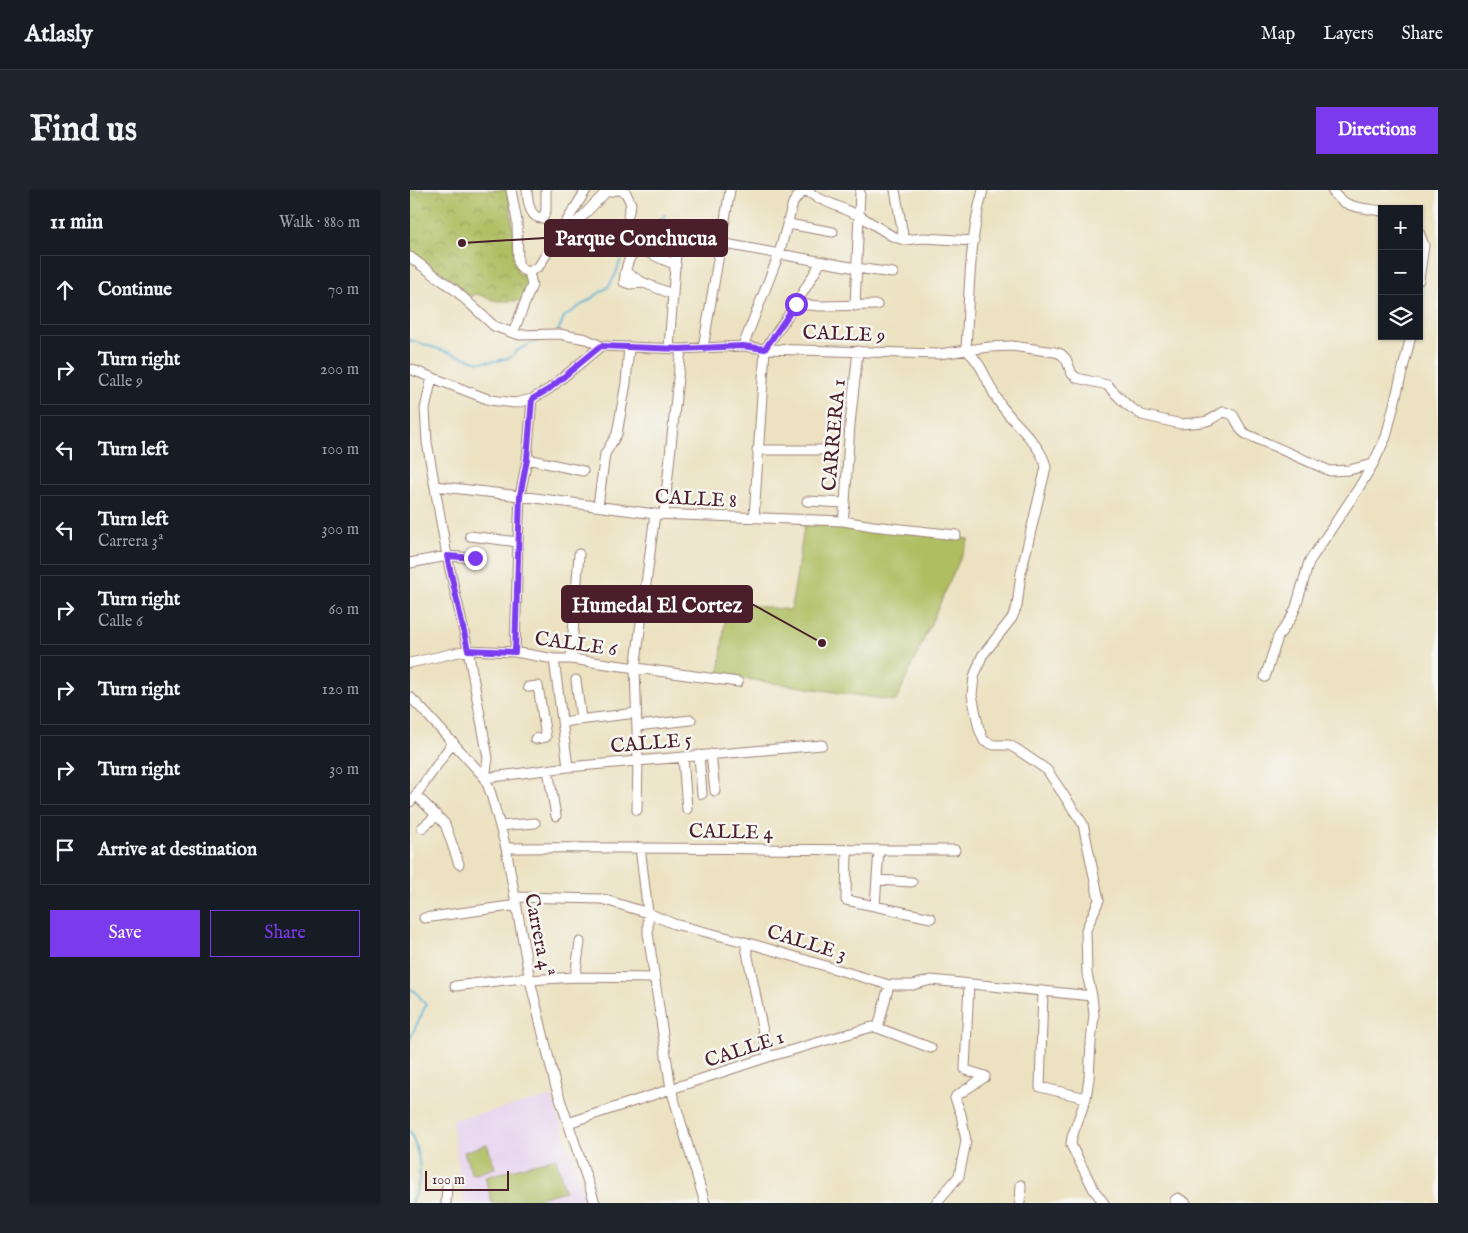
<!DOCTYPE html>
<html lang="en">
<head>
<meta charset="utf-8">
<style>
  body { margin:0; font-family:"IM FELL English",serif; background:#20242c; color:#f1f3f6 }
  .controls { position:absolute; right:15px; top:15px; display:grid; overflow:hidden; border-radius:0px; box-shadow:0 1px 4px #0004 }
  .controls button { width:45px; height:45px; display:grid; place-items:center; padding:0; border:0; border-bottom:1px solid #363941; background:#171b24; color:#f1f3f6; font:25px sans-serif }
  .scale { position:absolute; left:15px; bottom:12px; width:84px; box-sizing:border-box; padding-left:5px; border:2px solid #4a1f2b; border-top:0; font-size:14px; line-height:18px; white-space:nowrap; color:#4a1f2b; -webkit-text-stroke:4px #f6f6f2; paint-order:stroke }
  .stop { position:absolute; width:15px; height:15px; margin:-11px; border:4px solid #7c3aed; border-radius:50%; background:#fff }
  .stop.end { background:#7c3aed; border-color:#fff; box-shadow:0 1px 5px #0008 }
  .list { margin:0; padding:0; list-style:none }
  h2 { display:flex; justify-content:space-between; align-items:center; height:65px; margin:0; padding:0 20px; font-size:21px }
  h2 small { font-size:16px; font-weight:400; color:#9ea1a6 }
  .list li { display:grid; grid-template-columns:32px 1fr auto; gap:15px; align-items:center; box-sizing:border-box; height:70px; margin:0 10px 10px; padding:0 10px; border:1px solid #363941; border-radius:0px }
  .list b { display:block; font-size:19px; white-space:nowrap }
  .list p { margin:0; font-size:16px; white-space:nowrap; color:#9ea1a6 }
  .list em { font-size:16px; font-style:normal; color:#9ea1a6 }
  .actions { display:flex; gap:10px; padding:15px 20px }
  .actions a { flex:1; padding:11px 0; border:1px solid #7c3aed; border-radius:0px; text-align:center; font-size:18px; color:#7c3aed }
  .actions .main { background:#7c3aed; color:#fff }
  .icon { flex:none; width:28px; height:28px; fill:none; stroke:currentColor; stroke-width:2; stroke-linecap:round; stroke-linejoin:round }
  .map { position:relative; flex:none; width:1028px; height:1013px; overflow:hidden; border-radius:0px }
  header { display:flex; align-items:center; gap:30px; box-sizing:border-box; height:70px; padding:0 25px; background:#171b24; border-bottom:1px solid #363941 }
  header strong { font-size:24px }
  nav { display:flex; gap:28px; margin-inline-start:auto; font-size:18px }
  .intro { display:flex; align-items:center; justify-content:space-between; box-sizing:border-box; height:120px; padding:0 30px }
  h1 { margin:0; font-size:35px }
  .button { padding:12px 22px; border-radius:0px; background:#7c3aed; color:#fff; font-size:18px; font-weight:700 }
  main { display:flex; gap:30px; padding:0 30px }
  aside { flex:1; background:#171b24; border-radius:0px; box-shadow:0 1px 4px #0004 }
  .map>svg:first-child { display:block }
  .built { fill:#e7d2ef }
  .green { fill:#aebe61; stroke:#7c6e46 }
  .park { fill:url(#park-crowns); stroke:#7c6e46 }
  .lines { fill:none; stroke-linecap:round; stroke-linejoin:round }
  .stream { stroke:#57aed4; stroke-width:2 }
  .minor-casing { stroke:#9b8076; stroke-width:11 }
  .minor { stroke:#fff; stroke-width:9 }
  .route { stroke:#7c3aed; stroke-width:6 }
  .labels { text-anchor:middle; stroke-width:5; stroke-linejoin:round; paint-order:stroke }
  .street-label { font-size:20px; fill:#4a1f2b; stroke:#f6f6f2 }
  .leader { fill:none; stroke:#4a1f2b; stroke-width:2 }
  .callout-dot { fill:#4a1f2b; stroke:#f6f6f2; stroke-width:2 }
  .callout { fill:#4a1f2b; stroke:#4a1f2b; stroke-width:2 }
  .callout-label { font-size:21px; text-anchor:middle; font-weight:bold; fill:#fff }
</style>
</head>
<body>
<header>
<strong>Atlasly</strong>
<nav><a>Map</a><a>Layers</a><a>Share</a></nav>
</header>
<div class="intro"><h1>Find us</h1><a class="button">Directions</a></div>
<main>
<aside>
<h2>11 min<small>Walk · 880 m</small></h2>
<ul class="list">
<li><svg class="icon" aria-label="ahead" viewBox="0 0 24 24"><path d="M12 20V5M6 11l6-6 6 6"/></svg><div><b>Continue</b></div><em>70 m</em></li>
<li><svg class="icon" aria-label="right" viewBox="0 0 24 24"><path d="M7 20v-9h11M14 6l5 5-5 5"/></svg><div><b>Turn right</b><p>Calle 9</p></div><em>200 m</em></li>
<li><svg class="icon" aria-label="left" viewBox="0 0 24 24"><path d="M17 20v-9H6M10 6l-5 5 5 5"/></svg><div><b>Turn left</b></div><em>100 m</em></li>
<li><svg class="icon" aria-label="left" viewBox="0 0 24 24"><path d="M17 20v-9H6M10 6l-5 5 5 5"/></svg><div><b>Turn left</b><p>Carrera 3ª</p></div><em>300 m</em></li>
<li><svg class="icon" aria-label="right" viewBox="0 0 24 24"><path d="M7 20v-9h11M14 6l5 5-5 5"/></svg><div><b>Turn right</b><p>Calle 6</p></div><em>60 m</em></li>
<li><svg class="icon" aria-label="right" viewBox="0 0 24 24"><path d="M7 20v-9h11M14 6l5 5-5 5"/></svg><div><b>Turn right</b></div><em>120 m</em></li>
<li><svg class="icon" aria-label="right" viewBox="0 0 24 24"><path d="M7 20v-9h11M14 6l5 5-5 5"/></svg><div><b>Turn right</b></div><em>30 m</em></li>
<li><svg class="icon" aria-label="arrive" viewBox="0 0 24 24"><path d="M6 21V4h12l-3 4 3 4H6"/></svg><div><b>Arrive at destination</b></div></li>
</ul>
<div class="actions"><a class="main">Save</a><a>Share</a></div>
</aside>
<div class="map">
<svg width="1028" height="1013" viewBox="0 0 1028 1013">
  <defs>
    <pattern id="park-crowns" width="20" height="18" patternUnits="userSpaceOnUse" patternTransform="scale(1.25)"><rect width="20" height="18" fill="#aebe61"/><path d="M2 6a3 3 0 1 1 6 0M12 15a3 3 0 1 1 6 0" fill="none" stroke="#909a50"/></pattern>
  </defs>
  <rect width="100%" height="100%" fill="#f6f6f2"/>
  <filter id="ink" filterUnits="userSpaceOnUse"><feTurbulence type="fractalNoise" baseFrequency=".02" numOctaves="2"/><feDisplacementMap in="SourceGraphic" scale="10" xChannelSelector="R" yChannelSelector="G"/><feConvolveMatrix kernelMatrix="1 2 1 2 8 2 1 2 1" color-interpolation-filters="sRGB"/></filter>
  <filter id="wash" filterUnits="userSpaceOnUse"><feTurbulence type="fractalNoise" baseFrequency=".0096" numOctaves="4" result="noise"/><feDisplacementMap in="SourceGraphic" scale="20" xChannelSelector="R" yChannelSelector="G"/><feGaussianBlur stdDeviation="1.12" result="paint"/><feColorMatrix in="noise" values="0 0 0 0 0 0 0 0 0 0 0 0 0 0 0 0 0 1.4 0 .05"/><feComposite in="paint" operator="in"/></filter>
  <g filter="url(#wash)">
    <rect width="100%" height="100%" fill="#ece2c1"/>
    <path class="built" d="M 142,907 L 175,1008 L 155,1013 L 54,1013 L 42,930 Z"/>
    <path class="green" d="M 395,331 L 559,349 L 486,511 L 309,485 L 317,412 L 381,420 Z
      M 77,954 L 85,978 L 62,985 L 54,962 Z
      M 146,968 L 155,1001 L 111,1013 L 82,1013 L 75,987 Z"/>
    <path class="park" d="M 0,0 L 96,0 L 100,12 L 107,82 L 119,89 L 112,111 L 86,111 L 67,104 L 59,107 L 41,89 L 0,62 Z"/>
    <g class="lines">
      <path class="stream" d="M 148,141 L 154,127 L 198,97 L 205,86 L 214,61 L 232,43 L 255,25
        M 0,150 L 69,172 L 87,171 L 101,167 L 108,160 L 132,148
        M 0,799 L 5,801 L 16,815 L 0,849
        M 0,941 C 8,960 13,978 7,999 C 6,1004 2,1008 1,1013"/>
    </g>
  </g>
  <g filter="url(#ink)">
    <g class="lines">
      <defs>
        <path id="minor" d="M 101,0 L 107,31 L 108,73 C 110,79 113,81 119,82
          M 117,0 C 118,11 119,29 133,28 L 136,20 L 136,0
          M 210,0 L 216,3 L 221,14 L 218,25
          M 395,0 L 408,8 L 450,26 L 482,46 L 494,50 L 514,48 L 564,51
          M 485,0 L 494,50
          M 922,0 C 932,18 953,18 972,21
          M 378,34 L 423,42
          M 1009,42 L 1014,55 L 1009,90
          M 152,43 L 163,36 L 196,2 L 207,0
          M 310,53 L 446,78 L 483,83
          M 227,58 L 266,75
          M 0,67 L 45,100 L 84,136 L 103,143 L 110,145 L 149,144 L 176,149 L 191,156 L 271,159 L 333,156 L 355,159 L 529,164 L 579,157 L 602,156 L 645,162 L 651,164 L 656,169 L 662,184 L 667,188 L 697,195 L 717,215 L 732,225 L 771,234 L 793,232 L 800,230 L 813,222 L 818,223 L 823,225 L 832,241 L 836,244 L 920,281 L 939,280 L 963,274
          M 119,82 L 129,76 L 176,0
          M 215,82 L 234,93 L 262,104
          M 234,93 L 220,94 L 214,92 C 217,59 228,57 254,40 C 260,42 264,44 267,49 L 259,158
          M 386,114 L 410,116 L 467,115
          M 445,116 L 450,2
          M 103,143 L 122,95 L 119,82
          M 333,156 L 369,64 L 383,13 L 388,6 L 395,0
          M 293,158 L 320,0
          M 355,159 L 386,114 L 411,72
          M 556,160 C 575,175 578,199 593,218 C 606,235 632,256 636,277 L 611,383 L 607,416 L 602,428 L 572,466 L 564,487 L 562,505 L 569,539 L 574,551 L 584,555 L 599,555 L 608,560 L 637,580 L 673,634 L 689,710 L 676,740 L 677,784 L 682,806 L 684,825 L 681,852 L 679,888 L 676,908 L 662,947 L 661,955 L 684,1000 L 694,1013
          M 556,160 C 559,108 559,50 573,0
          M 0,179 L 80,210 L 105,213 L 122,209 L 139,199 L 191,156
          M 22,187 L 15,219 L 17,252 L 37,366 L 58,460 L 78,568 L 75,588
          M 347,260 L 422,260
          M 117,269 L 173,281
          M 25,296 L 110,306 L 245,324 L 433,331 L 463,336 L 546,345
          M 397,311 L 435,313
          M 188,316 L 195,264 L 207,244 L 216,193 L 219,157
          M 254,324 L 271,159
          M 344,328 L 355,159
          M 433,331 L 435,313 L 440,234 L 448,161
          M 60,346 L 108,352
          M 0,373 L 37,366 L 65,368
          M 105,462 L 108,352 L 110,306 L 117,269 L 122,209
          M 144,469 L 158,577
          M 161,469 L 169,364
          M 0,473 L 58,460 L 105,462 L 144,469 L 161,469 L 328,492
          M 855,487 L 868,447 L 881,428 L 886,417 L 899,372 L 948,299 L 963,274 L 976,247 L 1001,146
          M 166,490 L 171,529
          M 118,497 L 128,496 L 136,547 L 125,549
          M 0,507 L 13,520 L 75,588 L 81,604 L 96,658 L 120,790 L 145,894 L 185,1013
          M 152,532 L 226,523
          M 227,536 L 281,530
          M 301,564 L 305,601
          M 289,565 L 292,604
          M 273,567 L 277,619
          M 138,580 L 146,626
          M 75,588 L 158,577 L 412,555
          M 6,605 L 35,634 L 49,674
          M 0,612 L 6,605 L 43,552
          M 227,620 L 228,571 L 225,479 L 245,324
          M 90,636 L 125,633
          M 12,638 L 27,625
          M 230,657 L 238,723 L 238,743 L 261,899 L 295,1013
          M 96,658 C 246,657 395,660 545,660
          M 437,660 L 436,710 L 521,728
          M 467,690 L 502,692
          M 105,707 L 192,709 L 238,723 L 264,734 L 335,752 L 479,795 L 503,795 L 521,790 L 682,806
          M 465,715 L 469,660
          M 14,728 L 100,716 L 107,718
          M 335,752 L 358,867
          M 165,787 L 170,752
          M 45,796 L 113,788 L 120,790 L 165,787 L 244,788
          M 633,801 L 630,897 L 676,908
          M 468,838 L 479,795
          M 158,933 L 358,867 L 462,837 L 468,838 L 521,858
          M 36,1013 L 37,995
          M 526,1013 L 549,986 L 556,951 L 551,924 L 545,908 L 546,906 L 575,887 L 575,886 L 556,880 L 555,879 L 559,794
          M 610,1013 L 611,995
          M 765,1013 L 765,1010 L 768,1008 L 776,1013"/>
      </defs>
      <use href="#minor" class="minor-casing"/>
      <use href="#minor" class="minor"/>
    </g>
  </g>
  <g class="lines" filter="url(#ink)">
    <path class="route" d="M 65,368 L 37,366 L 58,460 L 105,462 L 110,306 L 117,269 L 122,209 L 139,199 L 191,156 L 270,159 L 333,156 L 355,159 L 386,114"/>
  </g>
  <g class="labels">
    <g class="street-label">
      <text transform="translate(434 143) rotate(2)" y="7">CALLE 9</text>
      <text transform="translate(423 245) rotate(-85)" y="7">CARRERA 1</text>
      <text transform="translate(286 308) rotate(3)" y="7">CALLE 8</text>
      <text transform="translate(166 453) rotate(8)" y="7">CALLE 6</text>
      <text transform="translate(241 552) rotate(-5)" y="7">CALLE 5</text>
      <text transform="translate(321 641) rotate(1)" y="7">CALLE 4</text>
      <text transform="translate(130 745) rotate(79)" y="7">Carrera 4ª</text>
      <text transform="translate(397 752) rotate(17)" y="7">CALLE 3</text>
      <text transform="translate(334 858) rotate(-18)" y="7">CALLE 1</text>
    </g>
  </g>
  <path class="leader" d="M52 53L135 48M412 453L342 414"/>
  <g class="callout-dot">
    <circle cx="52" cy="53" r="5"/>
    <circle cx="412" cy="453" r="5"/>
  </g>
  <g class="callout">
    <rect x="135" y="30" width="182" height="36" rx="5"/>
    <rect x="152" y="396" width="190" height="36" rx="5"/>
  </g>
  <g class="callout-label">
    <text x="226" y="55">Parque Conchucua</text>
    <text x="247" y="422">Humedal El Cortez</text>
  </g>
</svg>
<div class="controls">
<button>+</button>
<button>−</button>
<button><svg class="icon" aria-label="layers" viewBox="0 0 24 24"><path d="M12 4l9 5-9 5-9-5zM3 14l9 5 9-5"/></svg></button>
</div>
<div class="scale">100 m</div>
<div class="stop" style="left:386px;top:114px"></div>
<div class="stop end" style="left:65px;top:368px"></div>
</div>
</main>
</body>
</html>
